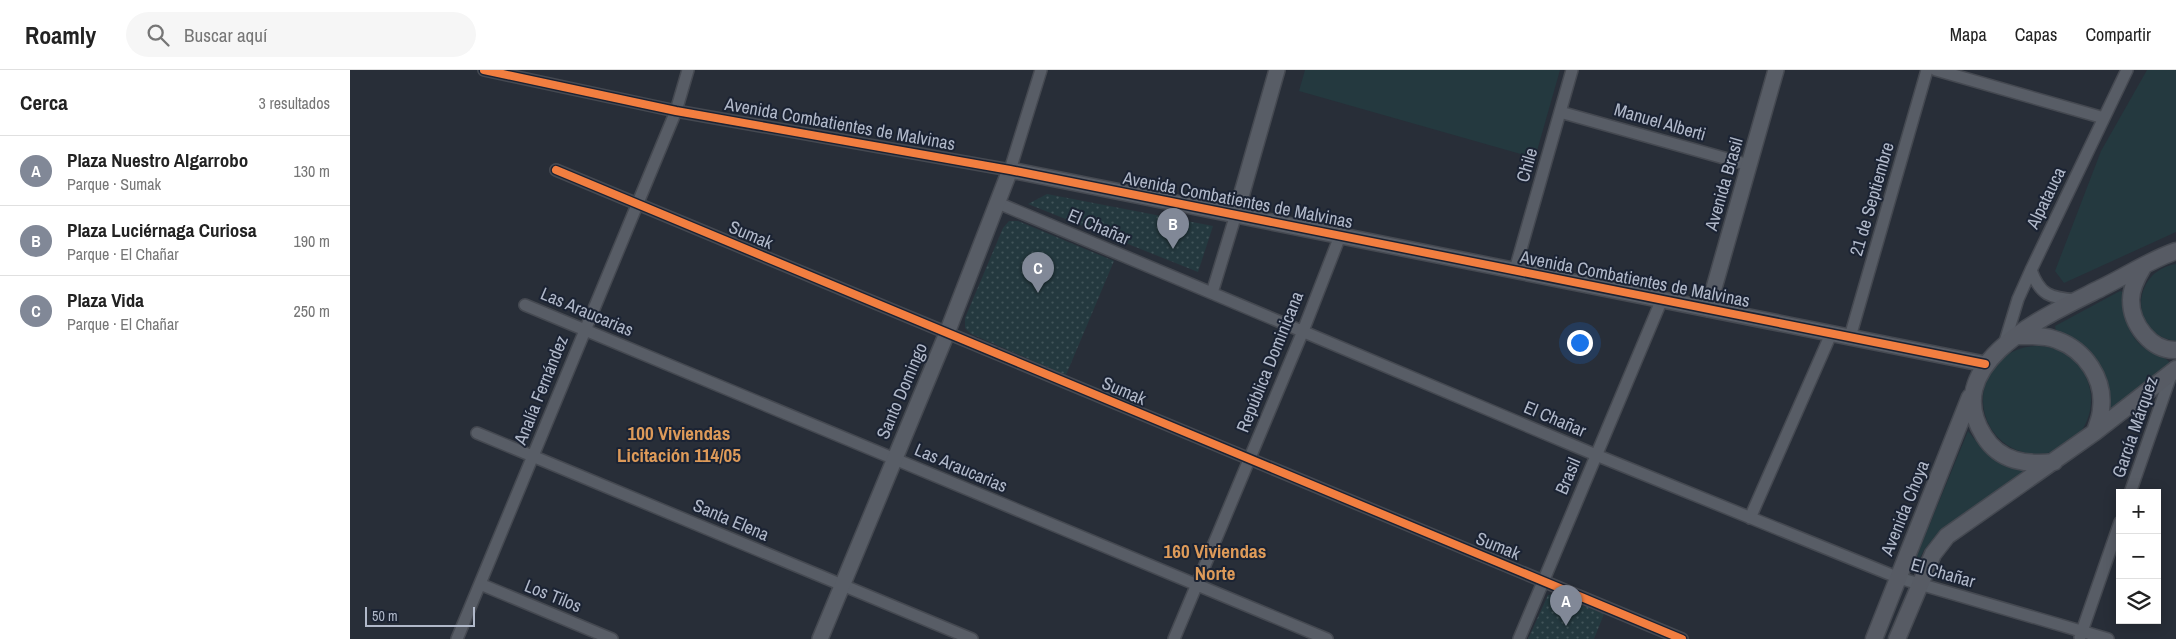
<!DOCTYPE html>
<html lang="es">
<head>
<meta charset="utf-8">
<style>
  body { margin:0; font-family:"Archivo Narrow",sans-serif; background:#f6f6f6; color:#222 }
  .controls { position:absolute; right:15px; bottom:15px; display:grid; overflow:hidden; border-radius:0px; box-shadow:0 2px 12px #0003 }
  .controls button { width:45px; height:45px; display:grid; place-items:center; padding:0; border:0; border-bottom:1px solid #e0e0e0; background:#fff; color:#222; font:25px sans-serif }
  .scale { position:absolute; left:15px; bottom:12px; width:110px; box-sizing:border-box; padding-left:5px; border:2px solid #b1b9ca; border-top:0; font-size:14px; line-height:18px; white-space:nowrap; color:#b1b9ca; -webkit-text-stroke:4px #1b2333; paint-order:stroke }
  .you { position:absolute; left:1229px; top:272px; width:18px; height:18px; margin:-12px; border:4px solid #fff; border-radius:50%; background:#1a73e8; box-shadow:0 0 0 8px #1a73e833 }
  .badge { display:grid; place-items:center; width:32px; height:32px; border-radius:50%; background:#818897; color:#fff; font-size:16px; font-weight:700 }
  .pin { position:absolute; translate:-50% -41px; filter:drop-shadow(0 1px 2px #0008) }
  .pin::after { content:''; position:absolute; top:26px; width:18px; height:15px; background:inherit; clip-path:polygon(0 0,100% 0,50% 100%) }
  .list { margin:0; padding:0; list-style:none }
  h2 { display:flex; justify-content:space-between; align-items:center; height:65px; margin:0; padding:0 20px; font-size:21px }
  h2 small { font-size:16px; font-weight:400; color:#767676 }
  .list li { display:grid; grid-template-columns:32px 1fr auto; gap:15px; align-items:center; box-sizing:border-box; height:70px; padding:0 20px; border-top:1px solid #e0e0e0 }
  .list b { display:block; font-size:19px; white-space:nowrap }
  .list p { margin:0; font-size:16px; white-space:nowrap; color:#767676 }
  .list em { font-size:16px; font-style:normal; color:#767676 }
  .icon { flex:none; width:28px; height:28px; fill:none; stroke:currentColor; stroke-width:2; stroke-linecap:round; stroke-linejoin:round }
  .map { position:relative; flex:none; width:1826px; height:569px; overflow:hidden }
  header { display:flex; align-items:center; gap:30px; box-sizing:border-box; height:70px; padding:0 25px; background:#fff; border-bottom:1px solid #e0e0e0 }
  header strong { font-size:24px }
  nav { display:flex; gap:28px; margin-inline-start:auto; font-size:18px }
  .search { width:350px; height:45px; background:#f6f6f6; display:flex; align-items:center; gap:12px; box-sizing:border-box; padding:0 18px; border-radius:28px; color:#767676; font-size:19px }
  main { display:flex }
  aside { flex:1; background:#fff }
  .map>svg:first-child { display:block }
  .grass { fill:#24393f }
  .park { fill:url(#park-dots) }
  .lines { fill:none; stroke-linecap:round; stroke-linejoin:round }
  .minor-casing { stroke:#454951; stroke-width:14 }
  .tertiary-casing { stroke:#454951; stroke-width:18 }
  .secondary-casing { stroke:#454951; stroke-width:19 }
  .minor { stroke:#585d66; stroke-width:11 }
  .tertiary { stroke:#585d66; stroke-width:15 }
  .secondary { stroke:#575b64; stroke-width:16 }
  .cycleway-casing { stroke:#1b2333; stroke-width:11 }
  .cycleway { stroke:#f27e40; stroke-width:8 }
  .labels { text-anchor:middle; stroke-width:4; stroke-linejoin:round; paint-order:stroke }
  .street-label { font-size:18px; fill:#b1b9ca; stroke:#1b2333 }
  .neighbourhood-label { font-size:19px; font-weight:bold; fill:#dd9a59; stroke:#1b2333 }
</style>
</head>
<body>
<header>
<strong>Roamly</strong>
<div class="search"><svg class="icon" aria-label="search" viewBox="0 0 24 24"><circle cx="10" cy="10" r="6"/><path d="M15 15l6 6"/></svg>Buscar aquí</div>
<nav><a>Mapa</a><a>Capas</a><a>Compartir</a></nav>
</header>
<main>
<aside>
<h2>Cerca<small>3 resultados</small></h2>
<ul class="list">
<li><span class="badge">A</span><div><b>Plaza Nuestro Algarrobo</b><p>Parque · Sumak</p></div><em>130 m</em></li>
<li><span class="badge">B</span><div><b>Plaza Luciérnaga Curiosa</b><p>Parque · El Chañar</p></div><em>190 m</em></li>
<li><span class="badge">C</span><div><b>Plaza Vida</b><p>Parque · El Chañar</p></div><em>250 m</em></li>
</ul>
</aside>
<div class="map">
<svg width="1826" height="569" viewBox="0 0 1826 569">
  <defs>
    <pattern id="park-dots" width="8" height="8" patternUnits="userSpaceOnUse" patternTransform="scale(1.25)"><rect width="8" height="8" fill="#24393f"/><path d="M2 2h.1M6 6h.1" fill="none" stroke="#415459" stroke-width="1.8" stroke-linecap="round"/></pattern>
  </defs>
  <rect width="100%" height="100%" fill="#282e38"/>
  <path class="grass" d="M 955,0 L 1210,0 L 1185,88 L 949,21 Z
    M 1797,0 L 1826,0 L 1826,162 L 1714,213 L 1705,201 L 1751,81 Z
    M 1826,194 L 1826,271 C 1779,266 1780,201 1826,194 Z
    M 1770,221 L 1773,222 C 1773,247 1778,271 1803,283 C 1808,286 1816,287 1820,293 L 1762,340 L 1759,338 C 1759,299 1743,273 1706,261 L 1705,256 Z
    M1633 330a54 54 0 1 1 108 0a54 54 0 1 1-108 0Z
    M 1618,361 L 1634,381 L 1645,390 L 1672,401 L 1673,405 L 1588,463 L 1574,480 L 1568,492 L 1565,490 Z"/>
  <path class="park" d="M 697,124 L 863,156 L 848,202 L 678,134 Z
    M 659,151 L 668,151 L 764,191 L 716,305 L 621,264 L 615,258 L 615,248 L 653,158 Z
    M 1206,524 L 1254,544 L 1244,569 L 1178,569 L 1198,525 Z"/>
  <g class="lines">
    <defs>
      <path id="minor" d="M 134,0 L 326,41 L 660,100 L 691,0
        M 1586,0 L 1754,48
        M 1210,42 L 1399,95
        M 206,100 L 1332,569
        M 648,133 L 1246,385 L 1549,508 L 1758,569
        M 1165,200 L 1222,0
        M 1681,200 C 1690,225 1700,228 1726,230
        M 862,223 L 886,144
        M 175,235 L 977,569
        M 1500,267 L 1577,0
        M 1654,275 L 1668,229 L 1681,200 L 1777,0
        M 127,363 L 622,569
        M 1780,423 L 1822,302
        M 1400,448 L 1481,264
        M 130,514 L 262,569
        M 1730,567 L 1770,452
        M 107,569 L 326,41 L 338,0
        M 824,569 L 953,261 L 990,166
        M 1169,569 L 1312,229"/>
      <path id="tertiary" d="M 886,144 L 927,0
        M 1358,239 L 1426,0
        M 470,569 L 597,263 L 660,100 L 1635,294"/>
      <path id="secondary" d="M 1793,197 C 1787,207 1781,218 1781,230 C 1781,254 1801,281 1826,280
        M 1668,266 C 1681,266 1694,265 1707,270 C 1735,280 1755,309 1751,339 C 1751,347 1747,355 1745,362
        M 1704,392 C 1677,395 1650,392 1634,366 C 1587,292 1700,244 1751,218 C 1776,206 1800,190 1826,181
        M 1524,569 L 1620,327
        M 1547,569 L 1583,484 L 1597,466 L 1745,362 L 1826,299"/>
    </defs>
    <use href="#minor" class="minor-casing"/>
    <use href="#tertiary" class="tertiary-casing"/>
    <use href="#secondary" class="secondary-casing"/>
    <use href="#minor" class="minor"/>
    <use href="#tertiary" class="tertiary"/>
    <use href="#secondary" class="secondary"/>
    <defs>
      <path id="cycleway" d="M 134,0 L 326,41 L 660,100 L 1635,294
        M 206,100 L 1332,569"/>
    </defs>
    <use href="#cycleway" class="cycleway-casing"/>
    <use href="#cycleway" class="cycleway"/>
  </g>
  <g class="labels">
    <g class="street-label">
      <text transform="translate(1310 52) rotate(16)" y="6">Manuel Alberti</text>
      <text transform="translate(490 54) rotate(10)" y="6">Avenida Combatientes de Malvinas</text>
      <text transform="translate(1177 95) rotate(-74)" y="6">Chile</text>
      <text transform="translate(1374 114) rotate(-74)" y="6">Avenida Brasil</text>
      <text transform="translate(1696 128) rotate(-64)" y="6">Alpatauca</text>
      <text transform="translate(1522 129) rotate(-74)" y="6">21 de Septiembre</text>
      <text transform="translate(888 130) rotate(11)" y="6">Avenida Combatientes de Malvinas</text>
      <text transform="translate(749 157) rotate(23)" y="6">El Chañar</text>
      <text transform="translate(401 165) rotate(23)" y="6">Sumak</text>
      <text transform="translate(1285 209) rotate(11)" y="6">Avenida Combatientes de Malvinas</text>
      <text transform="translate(237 242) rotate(23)" y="6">Las Araucarias</text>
      <text transform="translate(920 292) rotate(-68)" y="6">República Dominicana</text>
      <text transform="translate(191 320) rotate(-68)" y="6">Analía Fernández</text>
      <text transform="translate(552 321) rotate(-67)" y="6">Santo Domingo</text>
      <text transform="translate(774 321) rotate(23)" y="6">Sumak</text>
      <text transform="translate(1205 349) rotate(23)" y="6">El Chañar</text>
      <text transform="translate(1785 357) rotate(-71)" y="6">García Márquez</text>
      <text transform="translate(611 398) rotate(23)" y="6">Las Araucarias</text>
      <text transform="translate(1218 406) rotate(-67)" y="6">Brasil</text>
      <text transform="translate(1555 438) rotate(-68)" y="6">Avenida Choya</text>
      <text transform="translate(381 450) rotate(23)" y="6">Santa Elena</text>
      <text transform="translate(1148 476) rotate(22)" y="6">Sumak</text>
      <text transform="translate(1593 503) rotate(16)" y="6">El Chañar</text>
      <text transform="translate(203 526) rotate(22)" y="6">Los Tilos</text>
    </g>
    <g class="neighbourhood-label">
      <text x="329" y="370">100 Viviendas<tspan x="329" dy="22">Licitación 114/05</tspan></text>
      <text x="865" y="488">160 Viviendas<tspan x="865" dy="22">Norte</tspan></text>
    </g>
  </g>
</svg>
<div class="controls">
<button>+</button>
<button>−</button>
<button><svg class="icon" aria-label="layers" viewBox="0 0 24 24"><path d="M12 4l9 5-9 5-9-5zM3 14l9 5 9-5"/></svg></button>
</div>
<div class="scale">50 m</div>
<div class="you"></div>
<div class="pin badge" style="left:1216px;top:556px">A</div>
<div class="pin badge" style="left:823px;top:179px">B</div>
<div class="pin badge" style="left:688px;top:223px">C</div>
</div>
</main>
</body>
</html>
